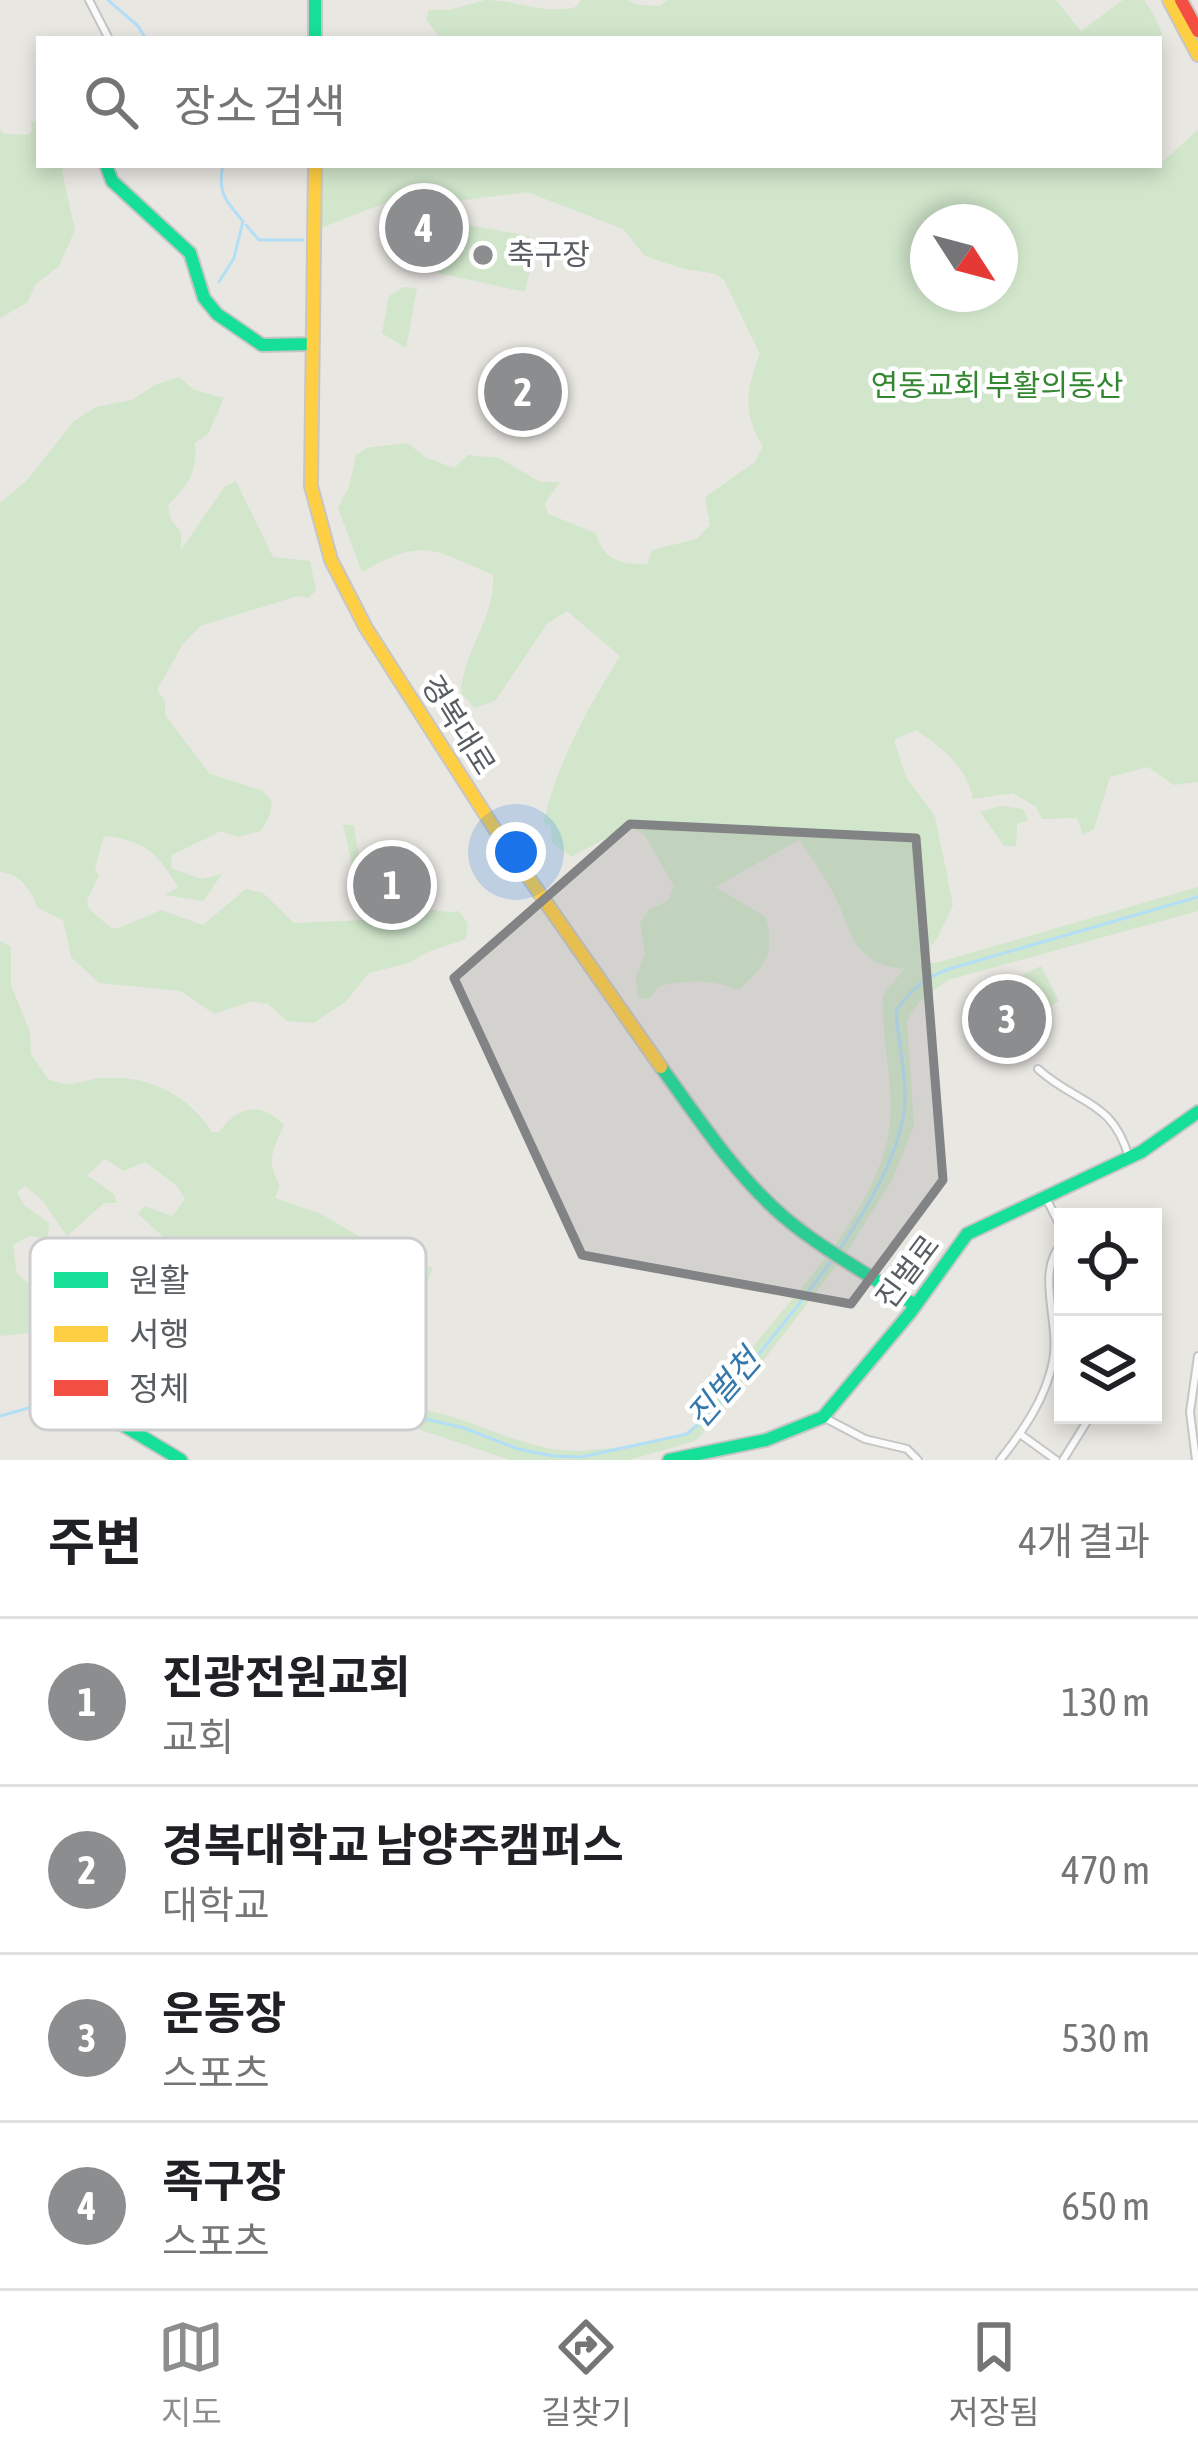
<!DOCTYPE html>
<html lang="ko">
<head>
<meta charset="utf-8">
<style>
  body { margin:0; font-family:"Asap Condensed","Noto Sans KR",sans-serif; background:#f2f2f2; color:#202124 }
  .controls { position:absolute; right:36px; bottom:36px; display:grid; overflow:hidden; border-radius:0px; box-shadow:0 6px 18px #0003 }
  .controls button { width:108px; height:108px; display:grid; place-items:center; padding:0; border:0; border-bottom:3px solid #e0e0e0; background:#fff; color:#202124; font:60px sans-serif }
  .compass { position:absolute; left:910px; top:204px; width:108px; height:108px; border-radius:50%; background:#fff; box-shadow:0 6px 18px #0003; rotate:126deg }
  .you { position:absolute; left:516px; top:852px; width:42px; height:42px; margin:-30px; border:9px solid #fff; border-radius:50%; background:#1a73e8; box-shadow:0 0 0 18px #1a73e833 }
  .badge { display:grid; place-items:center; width:78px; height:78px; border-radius:50%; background:#8b8d8e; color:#fff; font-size:39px; font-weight:700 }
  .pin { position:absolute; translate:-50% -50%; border:6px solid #fff; box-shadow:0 3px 12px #0006 }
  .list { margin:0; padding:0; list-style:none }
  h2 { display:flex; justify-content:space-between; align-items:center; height:156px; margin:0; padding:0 48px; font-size:51px }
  h2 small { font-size:39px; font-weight:400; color:#757577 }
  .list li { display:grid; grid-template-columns:78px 1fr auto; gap:36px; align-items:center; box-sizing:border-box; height:168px; padding:0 48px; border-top:3px solid #e0e0e0 }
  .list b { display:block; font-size:45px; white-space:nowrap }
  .list p { margin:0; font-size:39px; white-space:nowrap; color:#757577 }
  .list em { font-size:39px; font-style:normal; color:#757577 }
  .icon { flex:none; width:66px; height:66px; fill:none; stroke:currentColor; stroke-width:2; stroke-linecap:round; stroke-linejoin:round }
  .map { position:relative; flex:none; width:1198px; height:1460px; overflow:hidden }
  .search { position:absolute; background:#fff; box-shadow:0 6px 18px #0003; left:36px; right:36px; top:36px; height:132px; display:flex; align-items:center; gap:30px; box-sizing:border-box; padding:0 42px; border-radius:0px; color:#757577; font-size:45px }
  .sheet { height:828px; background:#fff }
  nav { display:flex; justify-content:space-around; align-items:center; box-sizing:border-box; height:168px; border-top:3px solid #e0e0e0; background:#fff; font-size:33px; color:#757577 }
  nav a { display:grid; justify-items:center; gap:6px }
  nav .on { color:#8b8d8e }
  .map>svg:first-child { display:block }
  .green { fill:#d1e6cb; fill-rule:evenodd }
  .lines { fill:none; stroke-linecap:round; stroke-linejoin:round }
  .stream { stroke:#b3dff6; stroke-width:3 }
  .street-casing { stroke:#c5c5c5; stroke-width:10 }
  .fast-casing { stroke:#c6c6c6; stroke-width:16 }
  .slow-casing { stroke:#c6c6c6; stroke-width:16 }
  .jam-casing { stroke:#c6c6c6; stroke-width:16 }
  .street { stroke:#fcfbfb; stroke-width:6 }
  .fast { stroke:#16e098; stroke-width:12 }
  .slow { stroke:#ffcf43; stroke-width:12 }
  .jam { stroke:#f24e42; stroke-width:12 }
  .marked { fill:#818385; fill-opacity:0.2; stroke:#818385; stroke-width:9; stroke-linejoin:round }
  .poi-dot { fill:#8b8d8e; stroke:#fff; stroke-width:4.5 }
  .labels { text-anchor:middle; stroke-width:9; stroke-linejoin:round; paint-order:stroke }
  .poi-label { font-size:30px; fill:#585d61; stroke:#fff; text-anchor:start }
  .park-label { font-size:30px; fill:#348731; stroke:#fff }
  .street-label { font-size:30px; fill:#585d61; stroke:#fff }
  .water-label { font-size:33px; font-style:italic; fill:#3478ac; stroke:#fff }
  .key { fill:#fff; stroke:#cdced0; stroke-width:3 }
  .key-label { font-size:33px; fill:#585d61 }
</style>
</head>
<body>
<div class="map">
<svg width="1198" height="1460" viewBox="0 0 1198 1460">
  <rect width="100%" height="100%" fill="#e9e7e2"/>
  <path class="green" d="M 485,0 C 516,0 544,15 576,7 L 581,0 L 628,0 L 637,5 L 660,6 L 668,0 L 1056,0 L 1081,31 L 1123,0 L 1144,0 C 1163,29 1167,36 1159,71 L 1159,39 L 441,39 L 426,20 L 429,10 L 449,10 Z
    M 31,120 L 39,124 L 39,165 L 67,165 L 62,171 L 75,230 L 59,266 L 35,285 L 28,302 L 0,318 L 0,130 L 5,134 L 28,135 L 32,130 Z
    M 1198,130 L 1198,782 L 1174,785 L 1148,767 L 1110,777 L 1094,829 L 1083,835 L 1077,818 L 1042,819 L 1036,807 L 1013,793 L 973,799 C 966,766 944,749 916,730 L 894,740 L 906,777 L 935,816 L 953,905 L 938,937 L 918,963 L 936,963 L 1198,887 L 1198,911 L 948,980 L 918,1003 L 907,1020 L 914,1126 L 893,1178 L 847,1252 L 726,1409 L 695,1441 L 629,1460 L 510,1460 L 400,1423 L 354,1416 L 356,1400 C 385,1406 417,1407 446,1415 C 488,1427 533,1452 578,1451 C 601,1450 667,1442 686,1432 C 705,1421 713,1398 725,1382 C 777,1311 860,1235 885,1149 C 900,1098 880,1046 883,995 L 904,969 C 848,963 853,928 831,889 C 822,872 810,856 799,840 L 715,887 L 766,917 C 775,957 766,963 739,990 C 710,979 689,980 659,986 L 649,999 L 638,997 L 636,977 L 645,954 L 640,923 L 650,909 L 668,901 L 674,886 L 644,834 L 627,826 L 572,857 L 552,843 L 551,825 L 543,824 C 557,763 587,709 620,656 L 567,611 L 547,624 L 495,701 L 475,708 L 461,693 C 462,653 496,617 493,575 C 432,549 424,537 362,572 L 338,508 L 349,487 L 356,455 L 367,448 L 407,443 L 427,458 L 454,468 L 468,455 L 499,458 L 540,482 L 560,482 L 545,503 L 548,514 L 596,533 C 603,560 621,565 647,564 L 652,550 L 697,539 L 710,525 L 705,497 L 755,462 L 763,446 C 742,414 746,388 760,354 L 724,280 L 716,274 L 681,268 L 645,256 L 623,229 L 527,192 L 441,203 L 400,197 L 321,228 L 319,165 L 1145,167 L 1159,165 ZM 928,222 L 1000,222 L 1000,294 L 928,294 Z
    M 414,220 L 437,225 L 427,267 L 405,262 Z
    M 441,220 L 529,236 L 536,242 L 525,292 L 429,271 Z
    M 403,287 L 417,288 L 406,348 L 382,333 L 389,296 Z
    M 179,377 L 194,390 L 224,398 L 208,434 L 195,443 C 197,473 189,485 168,505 L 171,520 L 181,532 L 181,550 L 225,486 L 236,481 L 273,557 L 310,561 L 316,590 L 309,598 L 298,596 L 200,626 L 183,644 L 157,690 L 165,701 L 165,715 L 210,774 L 263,791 L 272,801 L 270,815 L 261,831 L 237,837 L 221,831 L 172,855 L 171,868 L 202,879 L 222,874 L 203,901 L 165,895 L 178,887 C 157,853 146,840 104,836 L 95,868 L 99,875 L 87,900 L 89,909 L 111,928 L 119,928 L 161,910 L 203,925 L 246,889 L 263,893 L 294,923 L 364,920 L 343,824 L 354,826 L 366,900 C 393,918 401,905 427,909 C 440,911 447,913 459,911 L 468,924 L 466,939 L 428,952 L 409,963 L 369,973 L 346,1001 L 314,1023 L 287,1021 L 268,1004 L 252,1001 L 214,1014 L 181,991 L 99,983 L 71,957 L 63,920 L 38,908 C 30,890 22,874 0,872 L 0,503 L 27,480 L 74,421 L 96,407 L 132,400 L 155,385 Z
    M 1001,806 L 1023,809 L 1028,820 L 1017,824 L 1016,846 L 1004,846 L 980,812 Z
    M 0,941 L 11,947 L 11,985 L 30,1032 L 31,1054 L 48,1079 C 75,1090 79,1079 104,1078 C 148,1075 189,1095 212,1132 L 219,1132 C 238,1106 260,1101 284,1125 C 273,1150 265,1161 280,1186 L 275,1198 L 321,1214 L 369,1242 L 371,1249 L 433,1268 L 413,1314 L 395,1315 L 412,1282 L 406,1277 L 388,1302 L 366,1299 L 371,1264 L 321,1249 L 289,1278 L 281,1276 L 297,1256 L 263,1238 L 211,1253 L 204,1266 L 195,1265 L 138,1214 L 145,1206 L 172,1216 L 185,1199 L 176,1185 L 145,1162 L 124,1171 L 105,1159 L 87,1175 L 114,1194 L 117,1203 L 104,1203 L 67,1236 L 42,1200 L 25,1186 L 17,1192 L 24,1205 L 49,1223 L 48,1239 L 30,1236 L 13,1245 L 17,1274 L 54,1304 L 51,1318 L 27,1333 L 0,1336 Z
    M 1041,966 L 1059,1001 L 996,1036 L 976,998 Z"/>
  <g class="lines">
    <path class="stream" d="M 108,0 L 138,26 L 146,39
      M 246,225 L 259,240 L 303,240
      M 219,282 L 234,258 L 243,221 C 226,202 217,192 223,165
      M 0,1416 L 149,1374 L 205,1368 L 464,1428 L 518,1449 L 553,1456 L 581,1457 L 687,1434 L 712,1412 C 772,1334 890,1209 904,1112 C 908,1081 898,1042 896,1011 C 911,989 925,978 949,969 L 1198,897"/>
    <defs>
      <path id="street" d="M 89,0 L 109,39
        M 1038,1069 C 1076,1104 1113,1099 1129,1158
        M 1046,1198 L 1063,1232
        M 823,1417 L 865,1439 L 907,1449 L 918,1460
        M 1020,1434 L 1056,1460
        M 1000,1460 C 1023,1431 1046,1398 1053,1361 C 1061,1323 1034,1271 1063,1242
        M 1063,1460 L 1091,1415
        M 1196,1460 L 1190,1412 L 1198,1356"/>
      <path id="fast" d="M 315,0 L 315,39
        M 106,165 L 112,181 L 190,253 L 204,298 L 217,314 L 262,345 L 312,344
        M 661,1067 C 699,1119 735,1175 784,1217 C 824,1251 872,1276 915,1305
        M 58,1386 L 181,1460
        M 669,1460 L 766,1440 L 823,1417 L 910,1313 L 967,1234 L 1141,1152 L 1198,1112"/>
      <path id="slow" d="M 1169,0 L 1198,55
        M 315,165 L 311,486 L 331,560 L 366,628 L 496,831 L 661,1067"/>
      <path id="jam" d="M 1181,0 L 1198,31"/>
    </defs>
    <use href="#street" class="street-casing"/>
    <use href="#fast" class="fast-casing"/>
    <use href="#slow" class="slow-casing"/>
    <use href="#jam" class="jam-casing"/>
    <use href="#street" class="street"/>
    <use href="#fast" class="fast"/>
    <use href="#slow" class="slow"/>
    <use href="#jam" class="jam"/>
  </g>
  <path class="marked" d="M 630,824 L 916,838 L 943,1180 L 851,1304 L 582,1255 L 454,978 Z"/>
  <circle class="poi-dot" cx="483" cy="255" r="12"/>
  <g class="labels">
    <g class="poi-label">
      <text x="507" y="265">축구장</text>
    </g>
    <g class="park-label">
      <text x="997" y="396">연동교회 부활의동산</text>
    </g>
    <g class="street-label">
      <text transform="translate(458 725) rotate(58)" y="10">경복대로</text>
      <text transform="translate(908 1272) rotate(-53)" y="10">진벌로</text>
    </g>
    <g class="water-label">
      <text transform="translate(723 1388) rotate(-49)" y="12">진벌천</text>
    </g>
  </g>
  <rect x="30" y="1238" width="396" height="192" rx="18" class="key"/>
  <rect x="54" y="1272" width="54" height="16" fill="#16e098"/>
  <rect x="54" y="1326" width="54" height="16" fill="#ffcf43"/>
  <rect x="54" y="1380" width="54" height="16" fill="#f24e42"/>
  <g class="key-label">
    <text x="129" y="1292">원활</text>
    <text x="129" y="1346">서행</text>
    <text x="129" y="1400">정체</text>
  </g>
</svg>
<div class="controls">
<button><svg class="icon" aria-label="locate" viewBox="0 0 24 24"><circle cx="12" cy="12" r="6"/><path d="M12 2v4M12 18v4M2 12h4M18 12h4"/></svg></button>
<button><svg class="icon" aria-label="layers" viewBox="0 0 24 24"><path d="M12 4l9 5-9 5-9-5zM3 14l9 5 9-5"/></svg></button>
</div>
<svg class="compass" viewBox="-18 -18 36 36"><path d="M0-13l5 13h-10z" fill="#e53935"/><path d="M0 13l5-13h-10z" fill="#757577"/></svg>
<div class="you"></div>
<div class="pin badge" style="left:392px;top:885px">1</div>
<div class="pin badge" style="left:523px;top:392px">2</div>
<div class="pin badge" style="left:1007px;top:1019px">3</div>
<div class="pin badge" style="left:424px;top:228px">4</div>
<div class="search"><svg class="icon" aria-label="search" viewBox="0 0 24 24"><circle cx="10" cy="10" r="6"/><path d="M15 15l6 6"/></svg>장소 검색</div>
</div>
<section class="sheet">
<h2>주변<small>4개 결과</small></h2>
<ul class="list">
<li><span class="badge">1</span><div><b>진광전원교회</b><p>교회</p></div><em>130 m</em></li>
<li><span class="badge">2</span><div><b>경복대학교 남양주캠퍼스</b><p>대학교</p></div><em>470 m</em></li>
<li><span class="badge">3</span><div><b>운동장</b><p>스포츠</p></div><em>530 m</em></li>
<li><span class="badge">4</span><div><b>족구장</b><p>스포츠</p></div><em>650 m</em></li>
</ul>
</section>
<nav>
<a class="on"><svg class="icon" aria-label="map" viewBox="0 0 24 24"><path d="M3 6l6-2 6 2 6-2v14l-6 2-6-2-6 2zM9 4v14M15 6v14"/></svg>지도</a>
<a><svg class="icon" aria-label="directions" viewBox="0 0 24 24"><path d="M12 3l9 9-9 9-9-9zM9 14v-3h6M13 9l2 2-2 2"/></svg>길찾기</a>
<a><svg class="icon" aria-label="saved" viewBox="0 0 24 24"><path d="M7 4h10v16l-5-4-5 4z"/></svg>저장됨</a>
</nav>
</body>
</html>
